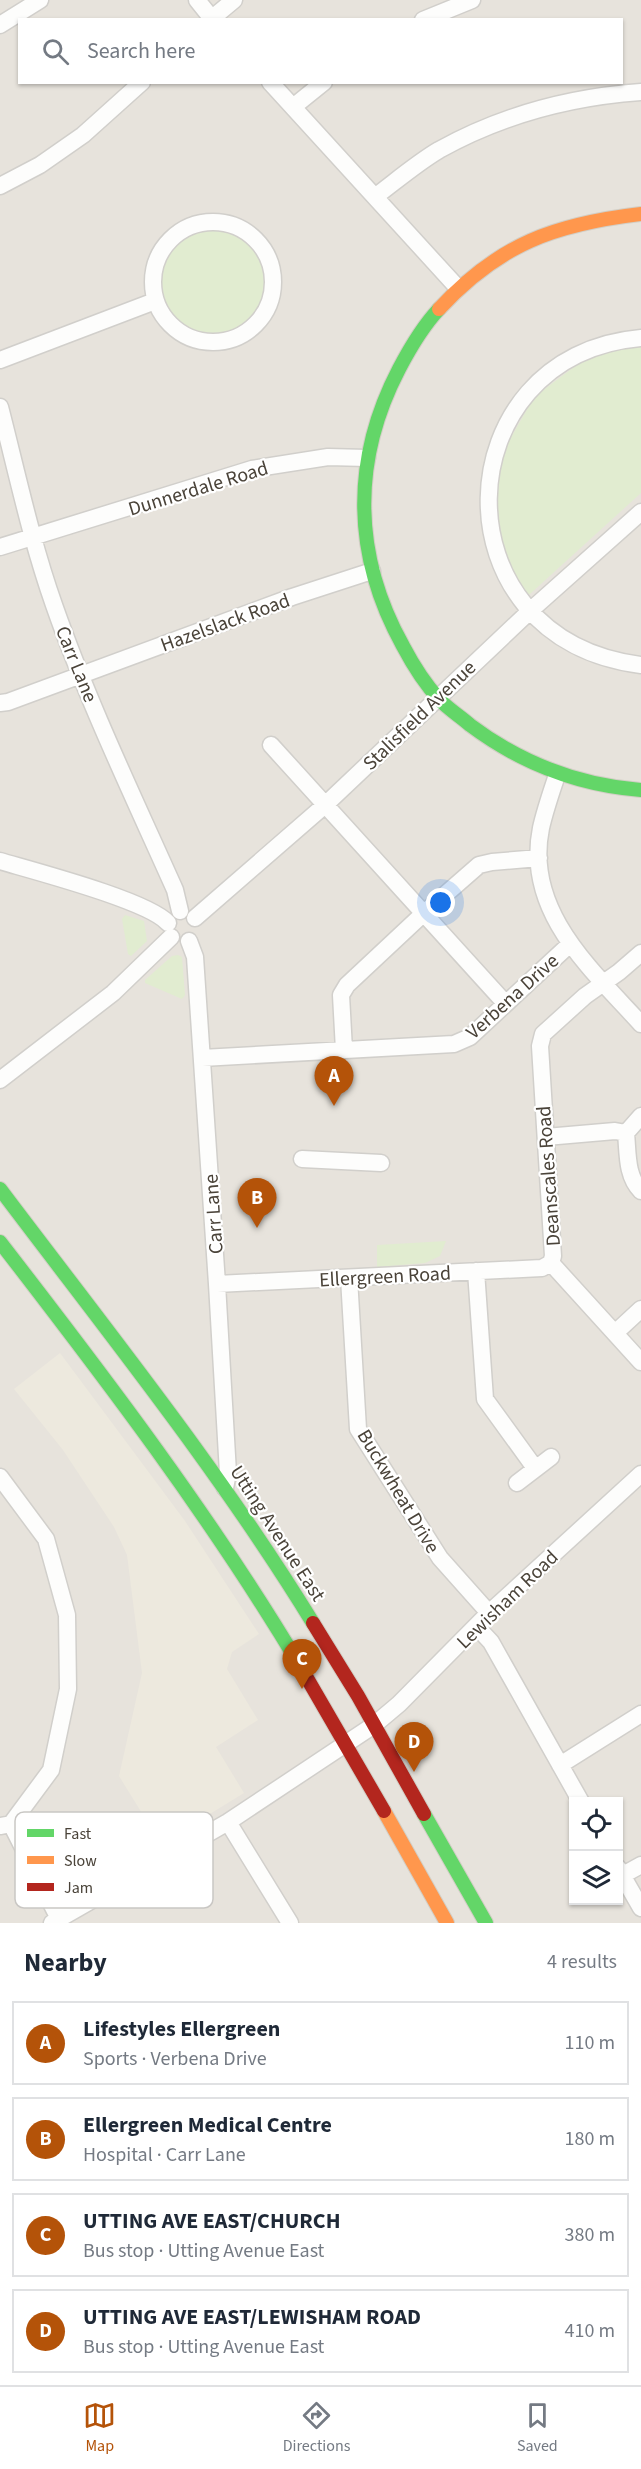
<!DOCTYPE html>
<html lang="en">
<head>
<meta charset="utf-8">
<style>
  body { margin:0; font-family:"Source Sans 3",sans-serif; background:#f2f2f3; color:#1f2937 }
  .controls { position:absolute; right:18px; bottom:18px; display:grid; overflow:hidden; border-radius:0px; box-shadow:0 2px 4px #0004 }
  .controls button { width:54px; height:54px; display:grid; place-items:center; padding:0; border:0; border-bottom:2px solid #e0e1e3; background:#fff; color:#1f2937; font:30px sans-serif }
  .you { position:absolute; left:441px; top:903px; width:21px; height:21px; margin:-15px; border:4px solid #fff; border-radius:50%; background:#1a73e8; box-shadow:0 0 0 9px #1a73e833 }
  .badge { display:grid; place-items:center; width:39px; height:39px; border-radius:50%; background:#b45309; color:#fff; font-size:20px; font-weight:700 }
  .pin { position:absolute; translate:-50% -50px; filter:drop-shadow(0 2px 3px #0008) }
  .pin::after { content:''; position:absolute; top:32px; width:21px; height:18px; background:inherit; clip-path:polygon(0 0,100% 0,50% 100%) }
  .list { margin:0; padding:0; list-style:none }
  h2 { display:flex; justify-content:space-between; align-items:center; height:78px; margin:0; padding:0 24px; font-size:26px }
  h2 small { font-size:20px; font-weight:400; color:#747a83 }
  .list li { display:grid; grid-template-columns:39px 1fr auto; gap:18px; align-items:center; box-sizing:border-box; height:84px; margin:0 12px 12px; padding:0 12px; border:2px solid #e0e1e3; border-radius:0px }
  .list b { display:block; font-size:22px; white-space:nowrap }
  .list p { margin:0; font-size:20px; white-space:nowrap; color:#747a83 }
  .list em { font-size:20px; font-style:normal; color:#747a83 }
  .icon { flex:none; width:33px; height:33px; fill:none; stroke:currentColor; stroke-width:2; stroke-linecap:round; stroke-linejoin:round }
  .map { position:relative; flex:none; width:641px; height:1923px; overflow:hidden }
  .search { position:absolute; background:#fff; box-shadow:0 2px 4px #0004; left:18px; right:18px; top:18px; height:66px; display:flex; align-items:center; gap:15px; box-sizing:border-box; padding:0 21px; border-radius:0px; color:#747a83; font-size:22px }
  .sheet { height:462px; background:#fff }
  nav { display:flex; justify-content:space-around; align-items:center; box-sizing:border-box; height:84px; border-top:2px solid #e0e1e3; background:#fff; font-size:16px; color:#747a83 }
  nav a { display:grid; justify-items:center; gap:3px }
  nav .on { color:#b45309 }
  .map>svg:first-child { display:block }
  .residential { fill:#e7e3dc; fill-rule:evenodd }
  .education { fill:#ede9de }
  .green { fill:#e1ecd0 }
  .lines { fill:none; stroke-linecap:round; stroke-linejoin:round }
  .street-casing { stroke:#d1cfcb; stroke-width:19 }
  .fast-casing { stroke:#d2cec5; stroke-width:16 }
  .slow-casing { stroke:#d2cec5; stroke-width:16 }
  .jam-casing { stroke:#d2cec5; stroke-width:16 }
  .street { stroke:#fdfdfc; stroke-width:16 }
  .fast { stroke:#63d668; stroke-width:14 }
  .slow { stroke:#ff974d; stroke-width:14 }
  .jam { stroke:#b3261e; stroke-width:14 }
  .labels { text-anchor:middle; stroke-width:4.5; stroke-linejoin:round; paint-order:stroke }
  .street-label { font-size:20px; fill:#4a4339; stroke:#fff }
  .key { fill:#fff; stroke:#c9c7c4; stroke-width:1.5 }
  .key-label { font-size:16px; fill:#4a4339 }
</style>
</head>
<body>
<div class="map">
<svg width="641" height="1923" viewBox="0 0 641 1923">
  <rect width="100%" height="100%" fill="#f3f1ee"/>
  <path class="residential" d="M 0,0 L 641,0 L 641,1923 L 0,1923 ZM 20,20 L 622,20 L 622,82 L 20,82 ZM 574,1802 L 618,1802 L 618,1900 L 574,1900 Z"/>
  <path class="education" d="M 60,1353 L 185,1521 L 259,1634 L 232,1652 L 227,1669 L 258,1720 L 216,1747 L 244,1793 L 161,1844 L 119,1776 L 142,1673 L 127,1555 L 114,1527 L 63,1450 L 14,1389 Z"/>
  <path class="green" d="M156 282a55 55 0 1 1 110 0a55 55 0 1 1-110 0Z
    M 641,344 L 641,493 L 530,594 L 526,595 L 507,566 L 494,504 L 501,455 L 534,397 L 586,358 Z
    M 125,915 L 144,921 L 147,941 L 131,956 L 128,954 L 122,919 Z
    M 178,955 L 182,957 L 185,995 L 182,999 L 145,983 L 145,980 L 172,956 Z
    M 446,1241 L 440,1256 L 425,1263 L 377,1267 L 377,1245 Z"/>
  <g class="lines">
    <defs>
      <path id="street" d="M 197,0 L 213,20
        M 210,20 L 234,0
        M 423,20 L 472,0
        M 0,25 L 40,0
        M 270,82 L 457,287
        M 293,107 L 324,82
        M 0,186 L 40,165 L 83,135 L 142,82
        M 376,196 C 396,181 417,163 439,150 C 502,115 570,97 641,92
        M153 282a60 60 0 1 1 120 0a60 60 0 1 1-120 0Z
        M 641,338 C 443,355 433,639 641,665
        M 0,360 L 155,301
        M 0,407 C 17,473 31,540 54,605 C 88,702 133,796 175,890 L 180,911
        M 0,547 L 252,469 L 328,457 L 367,458
        M 0,703 L 8,702 L 292,597 L 372,571
        M 271,745 L 505,1003
        M 557,775 C 551,793 545,810 541,828 C 524,911 591,969 641,1024
        M 0,861 C 34,871 149,901 168,923
        M 195,918 L 325,805 L 531,610 L 641,512
        M 189,941 L 195,957 L 217,1284 L 228,1473 L 225,1488
        M 641,953 L 619,972 L 585,996 L 543,1034 L 540,1046 L 553,1256 L 551,1263 L 641,1362
        M 344,1050 L 341,995 L 347,985 L 424,913 L 479,865 L 492,862 L 539,858
        M 202,1058 L 454,1044 L 470,1037 L 569,945
        M 0,1080 L 113,993 L 171,937
        M 626,1133 C 628,1153 626,1176 641,1191
        M 546,1137 L 615,1131 L 626,1133 L 641,1116
        M 302,1159 L 381,1163
        M 476,1271 L 485,1399 L 535,1468
        M 349,1278 L 358,1429 L 440,1558 L 489,1613
        M 217,1284 L 542,1268 L 551,1263
        M 615,1333 L 641,1309
        M 0,1477 L 46,1539 L 67,1615 L 68,1689 L 51,1770 L 11,1824
        M 517,1483 L 551,1457
        M 477,1627 L 491,1642 L 581,1802
        M 560,1765 L 641,1714
        M 228,1822 L 290,1923
        M 1,1826 L 11,1824 L 59,1919
        M 618,1868 L 641,1908
        M 623,1875 L 641,1865
        M 52,1923 L 228,1822 L 374,1725 L 399,1704 L 489,1613 L 641,1474"/>
      <path id="fast" d="M 439,309 C 422,327 410,348 399,369 C 351,461 353,556 403,646 C 413,665 425,684 439,699 C 448,709 460,716 470,725 C 522,764 577,785 641,790
        M 0,1189 C 107,1331 220,1471 313,1623
        M 0,1242 C 106,1379 211,1517 300,1666
        M 424,1814 L 486,1923"/>
      <path id="slow" d="M 439,309 C 499,244 555,224 641,214
        M 384,1811 L 447,1923"/>
      <path id="jam" d="M 313,1623 L 358,1696 L 424,1814
        M 300,1666 L 384,1811"/>
    </defs>
    <use href="#street" class="street-casing"/>
    <use href="#fast" class="fast-casing"/>
    <use href="#slow" class="slow-casing"/>
    <use href="#jam" class="jam-casing"/>
    <use href="#street" class="street"/>
    <use href="#fast" class="fast"/>
    <use href="#slow" class="slow"/>
    <use href="#jam" class="jam"/>
  </g>
  <g class="labels">
    <g class="street-label">
      <text transform="translate(198 488) rotate(-17)" y="7">Dunnerdale Road</text>
      <text transform="translate(225 622) rotate(-20)" y="7">Hazelslack Road</text>
      <text transform="translate(77 664) rotate(68)" y="7">Carr Lane</text>
      <text transform="translate(419 715) rotate(-44)" y="7">Stalisfield Avenue</text>
      <text transform="translate(512 996) rotate(-42)" y="7">Verbena Drive</text>
      <text transform="translate(548 1176) rotate(-94)" y="7">Deanscales Road</text>
      <text transform="translate(213 1214) rotate(-94)" y="7">Carr Lane</text>
      <text transform="translate(385 1276) rotate(-3)" y="7">Ellergreen Road</text>
      <text transform="translate(399 1491) rotate(59)" y="7">Buckwheat Drive</text>
      <text transform="translate(278 1533) rotate(57)" y="7">Utting Avenue East</text>
      <text transform="translate(507 1599) rotate(-44)" y="7">Lewisham Road</text>
    </g>
  </g>
  <rect x="15" y="1812" width="198" height="96" rx="9" class="key"/>
  <rect x="27" y="1829" width="27" height="8" fill="#63d668"/>
  <rect x="27" y="1856" width="27" height="8" fill="#ff974d"/>
  <rect x="27" y="1883" width="27" height="8" fill="#b3261e"/>
  <g class="key-label">
    <text x="64" y="1839">Fast</text>
    <text x="64" y="1866">Slow</text>
    <text x="64" y="1893">Jam</text>
  </g>
</svg>
<div class="controls">
<button><svg class="icon" aria-label="locate" viewBox="0 0 24 24"><circle cx="12" cy="12" r="6"/><path d="M12 2v4M12 18v4M2 12h4M18 12h4"/></svg></button>
<button><svg class="icon" aria-label="layers" viewBox="0 0 24 24"><path d="M12 4l9 5-9 5-9-5zM3 14l9 5 9-5"/></svg></button>
</div>
<div class="you"></div>
<div class="pin badge" style="left:334px;top:1106px">A</div>
<div class="pin badge" style="left:257px;top:1228px">B</div>
<div class="pin badge" style="left:302px;top:1689px">C</div>
<div class="pin badge" style="left:414px;top:1772px">D</div>
<div class="search"><svg class="icon" aria-label="search" viewBox="0 0 24 24"><circle cx="10" cy="10" r="6"/><path d="M15 15l6 6"/></svg>Search here</div>
</div>
<section class="sheet">
<h2>Nearby<small>4 results</small></h2>
<ul class="list">
<li><span class="badge">A</span><div><b>Lifestyles Ellergreen</b><p>Sports · Verbena Drive</p></div><em>110 m</em></li>
<li><span class="badge">B</span><div><b>Ellergreen Medical Centre</b><p>Hospital · Carr Lane</p></div><em>180 m</em></li>
<li><span class="badge">C</span><div><b>UTTING AVE EAST/CHURCH</b><p>Bus stop · Utting Avenue East</p></div><em>380 m</em></li>
<li><span class="badge">D</span><div><b>UTTING AVE EAST/LEWISHAM ROAD</b><p>Bus stop · Utting Avenue East</p></div><em>410 m</em></li>
</ul>
</section>
<nav>
<a class="on"><svg class="icon" aria-label="map" viewBox="0 0 24 24"><path d="M3 6l6-2 6 2 6-2v14l-6 2-6-2-6 2zM9 4v14M15 6v14"/></svg>Map</a>
<a><svg class="icon" aria-label="directions" viewBox="0 0 24 24"><path d="M12 3l9 9-9 9-9-9zM9 14v-3h6M13 9l2 2-2 2"/></svg>Directions</a>
<a><svg class="icon" aria-label="saved" viewBox="0 0 24 24"><path d="M7 4h10v16l-5-4-5 4z"/></svg>Saved</a>
</nav>
</body>
</html>
